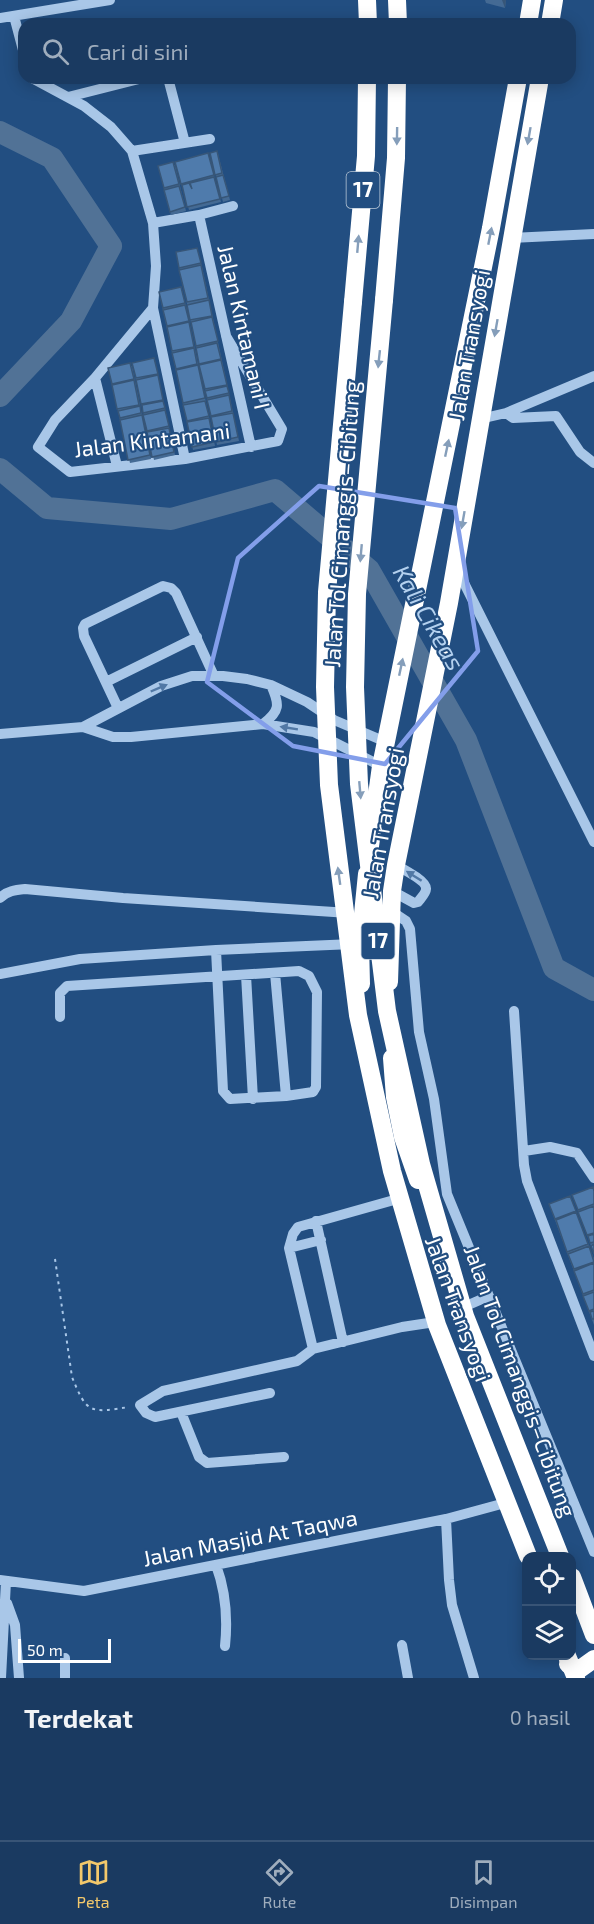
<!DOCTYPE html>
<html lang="id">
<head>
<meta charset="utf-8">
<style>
  body { margin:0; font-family:"Exo 2",sans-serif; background:#234167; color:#f1f3f6 }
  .controls { position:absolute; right:18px; bottom:18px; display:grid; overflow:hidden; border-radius:12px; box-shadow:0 3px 15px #0003 }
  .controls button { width:54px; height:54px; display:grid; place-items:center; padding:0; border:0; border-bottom:2px solid #385476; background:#1a3a61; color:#f1f3f6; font:30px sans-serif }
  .scale { position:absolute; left:18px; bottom:15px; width:93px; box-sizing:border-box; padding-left:6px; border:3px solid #fff; border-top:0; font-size:16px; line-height:21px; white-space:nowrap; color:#fff; -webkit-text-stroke:4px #224e81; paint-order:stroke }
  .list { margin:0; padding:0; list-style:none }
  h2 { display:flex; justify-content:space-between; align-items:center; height:78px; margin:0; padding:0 24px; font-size:26px }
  h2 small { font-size:20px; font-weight:400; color:#9fadbd }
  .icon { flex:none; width:33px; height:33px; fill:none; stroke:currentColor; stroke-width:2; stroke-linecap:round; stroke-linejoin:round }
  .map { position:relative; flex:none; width:594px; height:1678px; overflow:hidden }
  .search { position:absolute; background:#1a3a61; box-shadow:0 3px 15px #0003; left:18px; right:18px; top:18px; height:66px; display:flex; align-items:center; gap:15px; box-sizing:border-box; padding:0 21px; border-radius:18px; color:#9fadbd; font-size:22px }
  .sheet { height:162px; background:#1a3a61 }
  nav { display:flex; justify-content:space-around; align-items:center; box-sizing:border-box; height:84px; border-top:2px solid #385476; background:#1a3a61; font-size:16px; color:#9fadbd }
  nav a { display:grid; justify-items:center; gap:3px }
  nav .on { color:#f3c86b }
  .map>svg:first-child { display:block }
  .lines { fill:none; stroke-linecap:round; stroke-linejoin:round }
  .river { stroke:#517296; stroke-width:22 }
  .path { stroke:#a9c7e8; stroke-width:2; stroke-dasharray:3 4.5; stroke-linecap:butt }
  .minor { stroke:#a9c7e8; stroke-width:10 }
  .highway { stroke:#fff; stroke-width:18 }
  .highway-bridge { stroke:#fff; stroke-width:18 }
  .wall { fill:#446a94 }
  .shaded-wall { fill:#375678 }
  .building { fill:#4f7bac; stroke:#375678; stroke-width:1.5 }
  .oneway { fill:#859eba }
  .oneway2 { fill:#5178a5 }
  .marked { fill:none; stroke:#839eea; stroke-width:4.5; stroke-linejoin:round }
  .labels { text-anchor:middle; stroke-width:4.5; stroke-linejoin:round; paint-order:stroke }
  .shield { fill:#224e81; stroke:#bdcad9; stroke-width:1.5 }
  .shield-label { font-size:21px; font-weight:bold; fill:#fff }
  .street-label { font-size:22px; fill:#fff; stroke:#224e81 }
  .water-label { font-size:24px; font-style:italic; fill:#b4d1ef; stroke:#224e81 }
</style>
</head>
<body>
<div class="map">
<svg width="594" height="1678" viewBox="0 0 594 1678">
  <rect width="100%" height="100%" fill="#224e81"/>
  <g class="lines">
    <path class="river" d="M 0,132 L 52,158 L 111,246 L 71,321 L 0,396
      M 0,469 L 47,508 L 171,519 L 275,490 L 369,570 L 466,740 L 554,968 L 594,990"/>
    <path class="path" d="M 55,1259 L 72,1377 C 87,1414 90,1413 129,1407"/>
    <path class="minor" d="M 14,16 L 24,54
      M 0,18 L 110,0
      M 32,78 L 84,106 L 111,127 L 132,151 L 153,223 L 156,266 L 153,308 L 95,378 L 55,420 L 38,447 L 70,472 L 185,459 L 278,441 L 282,429 L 226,336
      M 168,78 L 185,143
      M 68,97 L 143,78
      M 132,151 L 210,139
      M 199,215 L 251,447
      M 153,223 L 199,215 L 233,206
      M 511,238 L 594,234
      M 153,308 L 185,459
      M 95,378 L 117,466
      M 506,413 L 594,376
      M 480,419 L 506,413 L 513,418 L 556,416 L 580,452 L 594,463
      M 456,567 L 594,842
      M 106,682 L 197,637
      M 118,708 L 84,636 L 83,628 L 85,624 L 163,586 L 171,588 L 176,593 L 214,676
      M 263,724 C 280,711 280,705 271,685
      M 83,727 L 161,686 L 192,676 L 223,676 L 247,679 L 271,685 L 307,702 L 334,720 L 386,742
      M 0,734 L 83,727 L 113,737 L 131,737 L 263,724 L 314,732 L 381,766
      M 392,891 L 414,903 L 418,902 C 421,898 426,893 426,889 C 427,881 403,869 396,865
      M 0,898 C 7,891 15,890 25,889 L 123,898 L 349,913
      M 391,911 L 406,921 L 410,929 L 419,1032 L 434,1099 L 447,1194 L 594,1552
      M 275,973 L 286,1096
      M 0,974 L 80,959 L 216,950 L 353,944
      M 246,975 L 253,1099
      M 514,1011 L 524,1165 L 527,1181 L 594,1356
      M 60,1017 L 60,993 L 67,986 L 299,971 L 309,976 L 317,992 L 316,1087 L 313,1092 L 286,1096 L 230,1099 L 223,1091 L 216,950
      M 524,1151 L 550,1147 L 577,1153 L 594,1178
      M 316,1221 L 343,1342
      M 321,1240 L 289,1248 L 313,1349 L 402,1327 L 435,1322
      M 289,1248 L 293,1234 L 298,1227 L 394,1200
      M 466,1306 L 489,1296
      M 270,1393 L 155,1417 L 146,1413 L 140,1405 L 163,1391 L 297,1361 L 313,1349
      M 181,1412 L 199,1457 L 207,1463 L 284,1457
      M 446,1519 L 449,1580 L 452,1605 L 474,1678
      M 216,1565 C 226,1592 228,1617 225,1646
      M 0,1580 L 84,1591 L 446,1519 L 505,1503
      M 7,1603 L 15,1625 L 19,1678
      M 402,1645 L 408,1678
      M 1,1678 L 6,1581
      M 65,1678 L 65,1658"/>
    <path class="highway" d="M 367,0 L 368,24
      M 397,0 L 398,24
      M 528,24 L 532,0
      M 550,24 L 554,0
      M 384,300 L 396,158 L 397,78
      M 353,302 L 366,156 L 367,78
      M 370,846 L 381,766 L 491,228 L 518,78
      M 389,982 L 392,891 L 396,865 L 449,603 L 540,78
      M 361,984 L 360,944 L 367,874
      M 392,1058 L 395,1097 L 403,1137 L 418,1180
      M 572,1577 L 594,1635
      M 568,1664 L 573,1668 L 580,1669 L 594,1659"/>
    <path class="highway-bridge" d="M 384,300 L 357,594 L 355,687 L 359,784 L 387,1011 L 421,1164 L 465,1316 L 560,1556
      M 353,302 L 327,592 L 325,687 L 329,785 L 358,1015 L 392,1171 L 437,1325 L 528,1556
      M 567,1656 L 576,1678"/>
  </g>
  <path class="wall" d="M 485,0 L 506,0 L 505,8 L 486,3 Z
    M 210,153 L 218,154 L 230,200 L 223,202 Z
    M 209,157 L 221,202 L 189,210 L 175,162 Z
    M 175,165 L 186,211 L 171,215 L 158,166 Z
    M 197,248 L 202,267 L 239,441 L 217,445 L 176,252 Z
    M 181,287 L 186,306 L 215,446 L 193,450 L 159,292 Z
    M 154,358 L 175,455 L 154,460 L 132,363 Z
    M 132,366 L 151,459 L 130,463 L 108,368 Z
    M 594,1191 L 594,1254 L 572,1195 Z
    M 570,1196 L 594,1259 L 594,1325 L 549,1204 Z"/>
  <path class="shaded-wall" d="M 502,0 L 506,0 L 505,8 Z"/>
  <path class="building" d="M 217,151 L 222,173 L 215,175 L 210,153 Z
    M 208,153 L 214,175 L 181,184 L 175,162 Z
    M 173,162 L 179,184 L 164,188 L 158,166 Z
    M 223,175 L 229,196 L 221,198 L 216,177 Z
    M 214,177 L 220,199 L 187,207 L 182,185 L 189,183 L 192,189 L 190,183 Z
    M 179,186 L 185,207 L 170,212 L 164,190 Z
    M 197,248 L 201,263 L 179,268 L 176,252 Z
    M 201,265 L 208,298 L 187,302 L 179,270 Z
    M 181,287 L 185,303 L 163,308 L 159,292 Z
    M 209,300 L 212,316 L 190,320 L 187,305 Z
    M 185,305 L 189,321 L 167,326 L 163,310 Z
    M 212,317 L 218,341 L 196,346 L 191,322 Z
    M 189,322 L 194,347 L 172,351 L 167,327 Z
    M 217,343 L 221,359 L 199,364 L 196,348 Z
    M 194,348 L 197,364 L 176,369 L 172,353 Z
    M 154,358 L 158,374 L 136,378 L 132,363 Z
    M 221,360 L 227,385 L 205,389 L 199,365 Z
    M 130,363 L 134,379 L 112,384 L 108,368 Z
    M 198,365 L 205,398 L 183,403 L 176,370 Z
    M 158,375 L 163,400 L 141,404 L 136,380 Z
    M 134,380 L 139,405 L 117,409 L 112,385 Z
    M 227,386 L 229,393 L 207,398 L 205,391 Z
    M 229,395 L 232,411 L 211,416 L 207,400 Z
    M 163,401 L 165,408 L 143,413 L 142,405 Z
    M 205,401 L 209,416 L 187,421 L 183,405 Z
    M 140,406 L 141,413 L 120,418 L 118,411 Z
    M 165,410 L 169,426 L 147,431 L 143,415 Z
    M 233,413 L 238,437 L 216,442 L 211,417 Z
    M 142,415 L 150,455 L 128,460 L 120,420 Z
    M 209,418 L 214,442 L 192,447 L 187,422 Z
    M 169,428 L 174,452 L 152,457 L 147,432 Z
    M 593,1187 L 594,1191 L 594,1204 L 578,1210 L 572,1195 Z
    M 570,1196 L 576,1211 L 555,1219 L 549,1204 Z
    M 594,1206 L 594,1233 L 587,1235 L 578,1212 Z
    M 576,1212 L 588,1244 L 567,1252 L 556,1220 Z
    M 594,1234 L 594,1242 L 590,1243 L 588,1236 Z
    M 594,1244 L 594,1254 L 591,1246 Z
    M 589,1246 L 594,1262 L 574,1269 L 568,1254 Z
    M 594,1263 L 594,1290 L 583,1294 L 574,1271 Z
    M 594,1292 L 594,1309 L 589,1311 L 583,1296 Z
    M 594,1311 L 594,1319 L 592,1319 L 590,1312 Z"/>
  <defs><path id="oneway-solid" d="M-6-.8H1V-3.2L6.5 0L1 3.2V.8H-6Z" transform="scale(1.5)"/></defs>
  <g class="oneway">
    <use href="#oneway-solid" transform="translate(397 136) rotate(91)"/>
    <use href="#oneway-solid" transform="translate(529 136) rotate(100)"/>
    <use href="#oneway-solid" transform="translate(490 236) rotate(-79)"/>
    <use href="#oneway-solid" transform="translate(358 244) rotate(-85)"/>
    <use href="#oneway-solid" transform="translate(496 328) rotate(100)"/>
    <use href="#oneway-solid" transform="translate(379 359) rotate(96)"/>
    <use href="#oneway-solid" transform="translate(447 448) rotate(-78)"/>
    <use href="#oneway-solid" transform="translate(463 520) rotate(100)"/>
    <use href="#oneway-solid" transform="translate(361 553) rotate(95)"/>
    <use href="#oneway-solid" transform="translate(401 667) rotate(-78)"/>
    <use href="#oneway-solid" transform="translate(360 790) rotate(85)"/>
    <use href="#oneway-solid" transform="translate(339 876) rotate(-98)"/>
  </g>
  <g class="oneway2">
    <use href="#oneway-solid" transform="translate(159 688) rotate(-23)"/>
    <use href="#oneway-solid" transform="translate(289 728) rotate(-171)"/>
    <use href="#oneway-solid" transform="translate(414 876) rotate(-148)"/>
  </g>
  <path class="marked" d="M 319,486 L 455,508 L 478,651 L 385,764 L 293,746 L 207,682 L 238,558 Z"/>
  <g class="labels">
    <g class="shield">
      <rect x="346.5" y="172" width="33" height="36" rx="4.5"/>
      <rect x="361.5" y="923" width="33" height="36" rx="4.5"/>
    </g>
    <g class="shield-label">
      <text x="363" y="197">17</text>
      <text x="378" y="948">17</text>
    </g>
    <g class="street-label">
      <text transform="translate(244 327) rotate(77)" y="8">Jalan Kintamani I</text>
      <text transform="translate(469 345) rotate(-80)" y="8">Jalan Transyogi</text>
      <text transform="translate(152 440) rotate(-7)" y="8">Jalan Kintamani</text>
      <text transform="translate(342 524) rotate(-86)" y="8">Jalan Tol Cimanggis–Cibitung</text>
      <text transform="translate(383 823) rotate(-80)" y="8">Jalan Transyogi</text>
      <text transform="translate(458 1309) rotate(70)" y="8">Jalan Transyogi</text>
      <text transform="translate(520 1381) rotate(70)" y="8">Jalan Tol Cimanggis–Cibitung</text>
      <text transform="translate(250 1538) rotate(-11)" y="8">Jalan Masjid At Taqwa</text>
    </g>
    <g class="water-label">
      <text transform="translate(428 618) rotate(60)" y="8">Kali Cikeas</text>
    </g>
  </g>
</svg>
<div class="controls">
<button><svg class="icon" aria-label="locate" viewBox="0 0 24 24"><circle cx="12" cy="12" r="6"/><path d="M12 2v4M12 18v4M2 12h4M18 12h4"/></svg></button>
<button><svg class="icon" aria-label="layers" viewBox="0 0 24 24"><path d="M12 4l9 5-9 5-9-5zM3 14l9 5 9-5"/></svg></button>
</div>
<div class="scale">50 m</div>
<div class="search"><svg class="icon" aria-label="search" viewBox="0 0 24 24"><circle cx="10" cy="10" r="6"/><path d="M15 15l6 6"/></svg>Cari di sini</div>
</div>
<section class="sheet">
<h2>Terdekat<small>0 hasil</small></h2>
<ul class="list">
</ul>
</section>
<nav>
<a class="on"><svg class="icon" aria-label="map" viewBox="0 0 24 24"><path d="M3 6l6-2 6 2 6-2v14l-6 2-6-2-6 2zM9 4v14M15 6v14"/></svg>Peta</a>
<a><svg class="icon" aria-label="directions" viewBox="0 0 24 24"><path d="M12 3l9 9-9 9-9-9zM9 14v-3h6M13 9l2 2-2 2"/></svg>Rute</a>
<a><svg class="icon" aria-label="saved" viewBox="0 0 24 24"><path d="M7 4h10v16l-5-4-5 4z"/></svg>Disimpan</a>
</nav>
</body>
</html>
